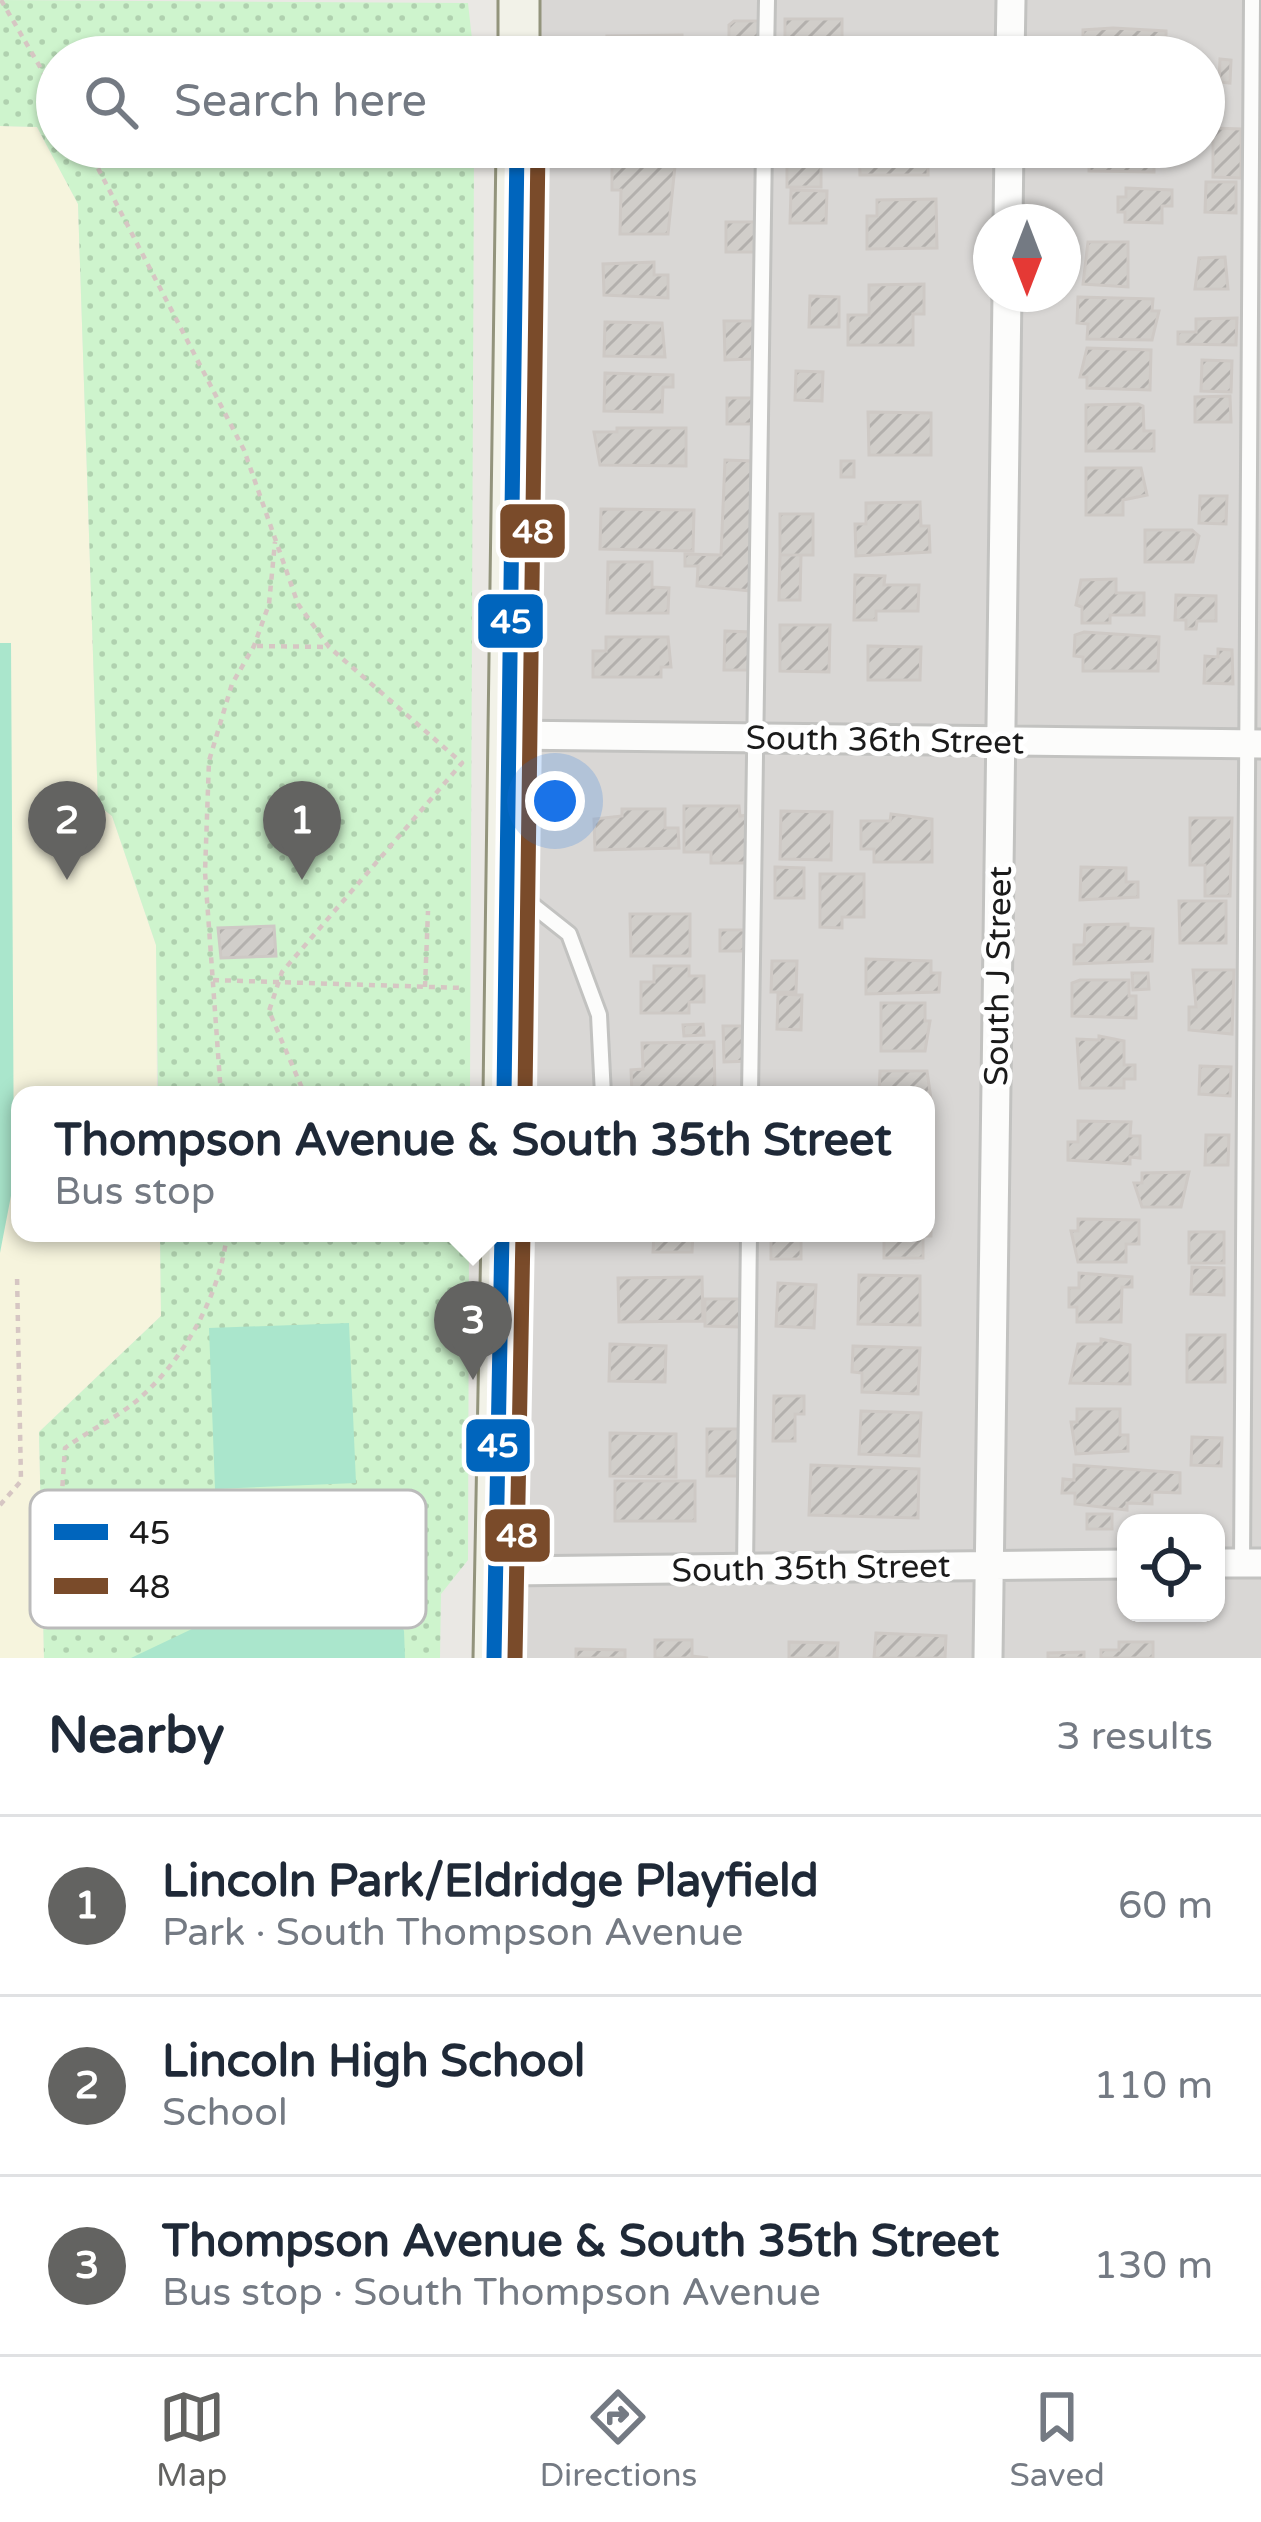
<!DOCTYPE html>
<html lang="en">
<head>
<meta charset="utf-8">
<style>
  body { margin:0; font-family:"Varela Round",sans-serif; background:#f2f2f3; color:#1f2937 }
  .controls { position:absolute; right:36px; bottom:36px; display:grid; overflow:hidden; border-radius:24px; box-shadow:0 3px 9px #0004 }
  .controls button { width:108px; height:108px; display:grid; place-items:center; padding:0; border:0; border-bottom:3px solid #e0e1e3; background:#fff; color:#1f2937; font:60px sans-serif }
  .compass { position:absolute; left:973px; top:204px; width:108px; height:108px; border-radius:50%; background:#fff; box-shadow:0 3px 9px #0004; rotate:180deg }
  .you { position:absolute; left:555px; top:801px; width:42px; height:42px; margin:-30px; border:9px solid #fff; border-radius:50%; background:#1a73e8; box-shadow:0 0 0 18px #1a73e833 }
  .badge { display:grid; place-items:center; width:78px; height:78px; border-radius:50%; background:#636361; color:#fff; font-size:39px; font-weight:700 }
  .pin { position:absolute; translate:-50% -99px; filter:drop-shadow(0 3px 6px #0008) }
  .pin::after { content:''; position:absolute; top:63px; width:42px; height:36px; background:inherit; clip-path:polygon(0 0,100% 0,50% 100%) }
  .popup { position:absolute; left:11px; top:1086px; width:924px; height:156px; box-sizing:border-box; display:grid; place-content:center; border-radius:24px; background:#fff; filter:drop-shadow(0 3px 9px #0005); font-size:39px; white-space:nowrap; color:#747a83 }
  .popup b { font-size:45px; color:#1f2937 }
  .popup::after { content:''; position:absolute; left:50%; top:100%; margin-left:-24px; border:24px solid transparent; border-top-color:#fff }
  .list { margin:0; padding:0; list-style:none }
  h2 { display:flex; justify-content:space-between; align-items:center; height:156px; margin:0; padding:0 48px; font-size:51px }
  h2 small { font-size:39px; font-weight:400; color:#747a83 }
  .list li { display:grid; grid-template-columns:78px 1fr auto; gap:36px; align-items:center; box-sizing:border-box; height:180px; padding:0 48px; border-top:3px solid #e0e1e3 }
  .list b { display:block; font-size:45px; white-space:nowrap }
  .list p { margin:0; font-size:39px; white-space:nowrap; color:#747a83 }
  .list em { font-size:39px; font-style:normal; color:#747a83 }
  .icon { flex:none; width:66px; height:66px; fill:none; stroke:currentColor; stroke-width:2; stroke-linecap:round; stroke-linejoin:round }
  .map { position:relative; flex:none; width:1261px; height:1658px; overflow:hidden }
  .search { position:absolute; background:#fff; box-shadow:0 3px 9px #0004; left:36px; right:36px; top:36px; height:132px; display:flex; align-items:center; gap:30px; box-sizing:border-box; padding:0 42px; border-radius:66px; color:#747a83; font-size:45px }
  .sheet { height:696px; background:#fff }
  nav { display:flex; justify-content:space-around; align-items:center; box-sizing:border-box; height:168px; border-top:3px solid #e0e1e3; background:#fff; font-size:33px; color:#747a83 }
  nav a { display:grid; justify-items:center; gap:6px }
  nav .on { color:#636361 }
  .map>svg:first-child { display:block }
  .residential { fill:#d9d7d5; fill-rule:evenodd }
  .education { fill:#f6f4dd }
  .park { fill:url(#park-dots) }
  .pitch { fill:#aae6cc }
  .building { fill:url(#building-hatch); stroke:#cec9c5; stroke-width:3 }
  .lines { fill:none; stroke-linecap:round; stroke-linejoin:round }
  .service-casing { stroke:#c2c2c0; stroke-width:20 }
  .minor-casing { stroke:#c2c2c0; stroke-width:33 }
  .secondary-casing { stroke:#93947c; stroke-width:45 }
  .path { stroke:#d6c6c3; stroke-width:4.5; stroke-dasharray:6 6; stroke-linecap:butt }
  .service { stroke:#fcfcfb; stroke-width:14 }
  .minor { stroke:#fcfcfb; stroke-width:27 }
  .secondary { stroke:#f2f2e8; stroke-width:39 }
  .bus-1-casing { stroke:#fff; stroke-width:24 }
  .bus-2-casing { stroke:#fff; stroke-width:24 }
  .bus-1 { stroke:#0065bd; stroke-width:15 }
  .bus-2 { stroke:#7a4b2a; stroke-width:15 }
  .labels { text-anchor:middle; stroke-width:10; stroke-linejoin:round; paint-order:stroke }
  .street-label { font-size:33px; fill:#1b1b1b; stroke:#fff }
  .key { fill:#fff; stroke:#bbb; stroke-width:3 }
  .key-label { font-size:33px; fill:#1b1b1b }
  .line-badge { stroke:#fff; stroke-width:4.5 }
  .badge-label { font-size:33px; text-anchor:middle; font-weight:bold; fill:#fff }
</style>
</head>
<body>
<div class="map">
<svg width="1261" height="1658" viewBox="0 0 1261 1658">
  <defs>
    <pattern id="park-dots" width="8" height="8" patternUnits="userSpaceOnUse" patternTransform="scale(3)"><rect width="8" height="8" fill="#cef4cd"/><path d="M2 2h.1M6 6h.1" fill="none" stroke="#b0d1af" stroke-width="1.8" stroke-linecap="round"/></pattern>
    <pattern id="building-hatch" width="6" height="6" patternUnits="userSpaceOnUse" patternTransform="scale(3)"><rect width="6" height="6" fill="#d1ceca"/><path d="M-1 1l2-2M0 6l6-6M5 7l2-2" fill="none" stroke="#b3b0ad"/></pattern>
  </defs>
  <rect width="100%" height="100%" fill="#eae8e4"/>
  <path class="residential" d="M 519,0 L 1261,0 L 1261,1658 L 494,1658 L 502,1233 L 926,1233 L 926,1095 L 504,1095 L 517,147 L 1204,147 L 1204,57 L 519,57 ZM 991,222 L 1063,222 L 1063,294 L 991,294 ZM 1126,1523 L 1216,1523 L 1216,1613 L 1126,1613 Z"/>
  <path class="education" d="M 0,126 L 37,127 L 78,204 L 98,805 L 112,816 L 156,945 L 157,1095 L 20,1095 L 20,1233 L 160,1233 L 161,1316 L 39,1432 L 44,1658 L 0,1658 Z"/>
  <path class="park" d="M 0,0 L 468,3 L 474,57 L 57,57 L 57,147 L 474,147 L 470,1095 L 158,1095 L 156,945 L 112,816 L 98,805 L 78,204 L 37,127 L 0,126 Z
    M 160,1233 L 469,1233 L 468,1560 L 441,1594 L 440,1658 L 44,1658 L 39,1432 L 161,1316 Z"/>
  <path class="pitch" d="M 0,643 L 11,643 L 14,1180 L 0,1253 Z
    M 349,1323 L 356,1483 L 215,1489 L 209,1328 Z
    M 370,1544 L 404,1631 L 405,1658 L 131,1658 Z"/>
  <path class="building" d="M 785,19 L 842,19 L 842,57 L 785,57 Z
    M 734,21 L 763,21 L 763,50 L 729,48 L 729,25 Z
    M 1113,28 L 1166,31 L 1166,57 L 1083,57 L 1083,30 Z
    M 682,35 L 682,57 L 608,57 L 607,36 Z
    M 1220,59 L 1231,60 L 1230,83 L 1219,82 Z
    M 1213,128 L 1241,129 L 1241,178 L 1213,177 Z
    M 859,147 L 928,147 L 928,175 L 860,175 Z
    M 1154,147 L 1154,172 L 1089,171 L 1089,149 L 1081,149 Z
    M 787,156 L 821,157 L 821,187 L 787,187 Z
    M 612,166 L 675,166 L 668,234 L 620,234 L 621,190 L 612,190 Z
    M 1206,182 L 1236,182 L 1236,213 L 1205,212 Z
    M 1126,188 L 1172,190 L 1172,206 L 1162,206 L 1162,223 L 1125,222 L 1125,212 L 1118,212 L 1118,197 L 1126,197 Z
    M 791,190 L 827,191 L 826,223 L 790,223 Z
    M 936,199 L 937,248 L 867,249 L 867,216 L 877,216 L 877,200 Z
    M 726,222 L 756,222 L 756,252 L 726,252 Z
    M 1088,242 L 1128,242 L 1128,287 L 1083,284 Z
    M 1225,257 L 1228,289 L 1195,289 L 1199,258 Z
    M 654,262 L 654,275 L 668,275 L 668,298 L 604,295 L 603,264 Z
    M 924,284 L 924,314 L 913,314 L 913,345 L 848,345 L 848,315 L 869,315 L 869,285 Z
    M 810,296 L 839,297 L 839,327 L 809,327 Z
    M 1078,297 L 1153,299 L 1152,311 L 1159,311 L 1152,340 L 1087,339 L 1088,324 L 1077,323 Z
    M 1237,318 L 1236,345 L 1178,344 L 1178,332 L 1196,332 L 1196,319 Z
    M 724,321 L 754,321 L 755,359 L 725,360 Z
    M 605,322 L 662,323 L 665,357 L 604,356 Z
    M 1087,348 L 1151,350 L 1150,390 L 1087,388 L 1087,377 L 1080,377 Z
    M 1202,360 L 1232,361 L 1231,392 L 1201,391 Z
    M 796,371 L 823,372 L 822,401 L 795,400 Z
    M 605,373 L 673,375 L 673,387 L 663,387 L 662,412 L 604,411 Z
    M 1230,396 L 1231,422 L 1195,422 L 1195,397 Z
    M 727,398 L 757,398 L 757,424 L 727,424 Z
    M 1138,404 L 1143,406 L 1144,431 L 1154,431 L 1154,451 L 1086,451 L 1086,405 Z
    M 868,412 L 931,413 L 931,455 L 869,455 Z
    M 617,428 L 686,428 L 686,466 L 600,465 L 594,432 L 617,432 Z
    M 725,460 L 753,461 L 752,591 L 697,586 L 698,566 L 685,566 L 685,554 L 721,555 Z
    M 841,461 L 854,461 L 854,477 L 841,477 Z
    M 1086,468 L 1141,468 L 1147,495 L 1123,500 L 1123,515 L 1086,515 Z
    M 1200,496 L 1227,496 L 1226,524 L 1199,523 Z
    M 920,502 L 921,526 L 929,526 L 930,552 L 856,556 L 855,524 L 866,524 L 866,503 Z
    M 601,509 L 694,510 L 693,551 L 600,549 Z
    M 780,514 L 813,514 L 813,555 L 780,555 Z
    M 1145,530 L 1192,530 L 1199,536 L 1193,562 L 1145,562 Z
    M 780,555 L 801,555 L 800,600 L 779,600 Z
    M 608,562 L 652,562 L 652,587 L 669,588 L 668,613 L 607,613 Z
    M 855,575 L 885,576 L 884,585 L 919,585 L 918,611 L 876,611 L 876,620 L 854,620 Z
    M 1116,579 L 1116,593 L 1144,593 L 1144,615 L 1110,615 L 1110,623 L 1082,623 L 1082,607 L 1076,605 L 1081,580 Z
    M 1176,595 L 1216,596 L 1216,621 L 1197,621 L 1196,629 L 1186,629 L 1186,620 L 1175,620 Z
    M 780,625 L 830,625 L 829,672 L 780,671 Z
    M 725,631 L 751,632 L 750,670 L 724,670 Z
    M 1084,632 L 1159,637 L 1158,671 L 1083,671 L 1083,657 L 1074,656 L 1075,635 Z
    M 606,637 L 668,637 L 671,667 L 661,667 L 661,677 L 593,677 L 593,651 L 606,651 Z
    M 868,646 L 921,647 L 920,680 L 868,680 Z
    M 1218,649 L 1232,650 L 1233,684 L 1204,683 L 1205,656 L 1218,657 Z
    M 684,806 L 739,806 L 740,816 L 748,815 L 748,863 L 711,863 L 711,852 L 684,852 Z
    M 622,809 L 665,809 L 665,828 L 678,828 L 679,848 L 595,850 L 594,819 L 622,816 Z
    M 781,811 L 832,812 L 831,860 L 780,859 Z
    M 891,814 L 932,819 L 932,862 L 874,862 L 874,849 L 861,849 L 861,821 L 890,821 Z
    M 1190,818 L 1232,818 L 1230,896 L 1205,896 L 1205,865 L 1190,865 Z
    M 775,867 L 804,868 L 804,898 L 775,898 Z
    M 1081,867 L 1126,868 L 1126,882 L 1138,882 L 1138,897 L 1080,900 Z
    M 820,874 L 864,874 L 864,917 L 842,917 L 842,928 L 820,927 Z
    M 1179,901 L 1226,901 L 1226,943 L 1180,943 Z
    M 630,914 L 690,914 L 690,956 L 631,956 Z
    M 1128,924 L 1128,928 L 1153,929 L 1152,961 L 1074,964 L 1074,945 L 1084,945 L 1085,925 Z
    M 274,926 L 276,956 L 221,958 L 218,928 Z
    M 720,930 L 748,930 L 748,951 L 720,951 Z
    M 866,959 L 931,961 L 931,973 L 940,973 L 939,992 L 866,994 Z
    M 772,961 L 797,961 L 796,992 L 771,992 Z
    M 654,966 L 689,966 L 689,976 L 704,976 L 704,1002 L 689,1002 L 689,1013 L 641,1013 L 641,982 L 654,982 Z
    M 1193,970 L 1234,970 L 1232,1034 L 1189,1030 L 1189,1007 L 1196,1007 Z
    M 1132,973 L 1148,973 L 1149,989 L 1133,990 Z
    M 1080,980 L 1129,980 L 1129,996 L 1136,996 L 1136,1018 L 1072,1016 L 1072,983 Z
    M 778,994 L 802,995 L 801,1030 L 777,1029 Z
    M 881,1003 L 925,1003 L 925,1021 L 930,1021 L 925,1051 L 881,1051 Z
    M 703,1024 L 704,1035 L 684,1036 L 683,1025 Z
    M 723,1026 L 750,1026 L 751,1061 L 724,1062 Z
    M 1099,1036 L 1124,1041 L 1124,1065 L 1135,1065 L 1135,1079 L 1124,1079 L 1124,1088 L 1080,1088 L 1077,1039 L 1099,1040 Z
    M 714,1042 L 715,1094 L 632,1095 L 631,1070 L 643,1069 L 642,1043 Z
    M 1200,1066 L 1231,1067 L 1230,1096 L 1199,1094 Z
    M 880,1071 L 927,1071 L 932,1106 L 926,1106 L 926,1095 L 879,1095 Z
    M 1078,1121 L 1131,1122 L 1130,1136 L 1140,1136 L 1140,1158 L 1130,1157 L 1130,1164 L 1068,1160 L 1068,1142 L 1078,1142 Z
    M 1206,1135 L 1229,1135 L 1228,1165 L 1205,1165 Z
    M 926,1138 L 933,1138 L 932,1185 L 926,1185 Z
    M 1189,1172 L 1181,1207 L 1142,1207 L 1134,1183 L 1142,1183 L 1142,1173 Z
    M 1078,1219 L 1139,1220 L 1139,1244 L 1126,1244 L 1126,1262 L 1078,1262 L 1071,1231 L 1078,1231 Z
    M 926,1221 L 931,1221 L 931,1236 L 923,1236 L 923,1258 L 884,1258 L 884,1236 L 862,1236 L 926,1233 Z
    M 1189,1232 L 1224,1232 L 1224,1263 L 1189,1263 Z
    M 654,1233 L 693,1233 L 692,1252 L 653,1252 Z
    M 771,1233 L 801,1233 L 801,1259 L 771,1259 Z
    M 1192,1267 L 1224,1268 L 1224,1295 L 1191,1294 Z
    M 1079,1273 L 1132,1277 L 1132,1287 L 1122,1287 L 1121,1322 L 1077,1322 L 1077,1307 L 1069,1307 L 1069,1288 L 1079,1288 Z
    M 859,1275 L 920,1276 L 920,1325 L 858,1324 Z
    M 702,1277 L 703,1321 L 619,1322 L 618,1278 Z
    M 778,1283 L 816,1285 L 814,1328 L 776,1326 Z
    M 705,1299 L 741,1299 L 740,1327 L 705,1326 Z
    M 1187,1335 L 1225,1335 L 1225,1382 L 1187,1382 Z
    M 1101,1339 L 1130,1345 L 1130,1384 L 1070,1383 L 1078,1344 L 1101,1344 Z
    M 610,1344 L 666,1346 L 665,1382 L 609,1381 Z
    M 853,1346 L 920,1348 L 918,1394 L 862,1392 L 862,1373 L 852,1372 Z
    M 774,1396 L 804,1396 L 804,1414 L 795,1414 L 795,1441 L 773,1441 Z
    M 1077,1409 L 1120,1409 L 1120,1435 L 1128,1435 L 1128,1451 L 1076,1454 L 1071,1422 L 1077,1422 Z
    M 861,1411 L 921,1413 L 919,1456 L 859,1454 Z
    M 707,1429 L 744,1429 L 743,1476 L 707,1476 Z
    M 610,1433 L 676,1434 L 676,1477 L 610,1476 Z
    M 1192,1437 L 1222,1438 L 1221,1466 L 1191,1465 Z
    M 811,1465 L 919,1469 L 918,1518 L 809,1515 Z
    M 1074,1465 L 1180,1473 L 1180,1493 L 1152,1492 L 1152,1504 L 1127,1503 L 1127,1510 L 1075,1504 L 1075,1493 L 1062,1493 L 1063,1479 L 1074,1480 Z
    M 615,1481 L 695,1481 L 695,1521 L 615,1521 Z
    M 1087,1514 L 1112,1514 L 1112,1529 L 1087,1529 Z
    M 876,1633 L 946,1636 L 945,1658 L 874,1658 Z
    M 655,1640 L 692,1640 L 692,1656 L 708,1658 L 655,1658 Z
    M 789,1642 L 838,1643 L 837,1658 L 789,1658 Z
    M 1119,1642 L 1153,1642 L 1153,1658 L 1101,1658 L 1101,1650 L 1119,1650 Z
    M 576,1649 L 625,1650 L 625,1658 L 576,1658 Z
    M 1084,1652 L 1084,1658 L 1048,1658 L 1048,1653 Z"/>
  <g class="lines">
    <defs>
      <path id="service" d="M 766,57 L 767,0
        M 511,888 L 569,934 L 599,1015 L 603,1095
        M 750,1095 L 764,147
        M 1242,1563 L 1252,0
        M 745,1568 L 749,1233"/>
      <path id="minor" d="M 1010,57 L 1011,0
        M 1008,222 L 1009,147
        M 510,735 L 1261,744
        M 1216,1563 L 1261,1563
        M 497,1571 L 1126,1564
        M 988,1658 L 1007,294"/>
      <path id="secondary" d="M 519,57 L 519,0
        M 504,1095 L 517,147
        M 494,1658 L 502,1233"/>
    </defs>
    <use href="#service" class="service-casing"/>
    <use href="#minor" class="minor-casing"/>
    <use href="#secondary" class="secondary-casing"/>
    <path class="path" d="M 1,0 L 57,96
      M 87,147 L 244,450 L 298,604 L 329,647 L 462,763 L 282,972 L 269,1011 L 305,1095
      M 257,646 L 329,647
      M 213,980 L 464,988
      M 425,987 L 428,911
      M 221,1095 L 205,872 L 209,761 L 232,684 L 254,646 L 269,604 L 275,542
      M 0,1505 L 21,1481 L 17,1275
      M 60,1522 L 65,1448 C 89,1430 121,1416 142,1396 C 187,1355 221,1292 227,1233"/>
    <use href="#service" class="service"/>
    <use href="#minor" class="minor"/>
    <use href="#secondary" class="secondary"/>
    <defs>
      <path id="bus-1" d="M 504,1095 L 517,147
        M 494,1658 L 502,1233"/>
      <path id="bus-2" d="M 525,1095 L 538,147
        M 515,1658 L 523,1233"/>
    </defs>
    <use href="#bus-1" class="bus-1-casing"/>
    <use href="#bus-2" class="bus-2-casing"/>
    <use href="#bus-1" class="bus-1"/>
    <use href="#bus-2" class="bus-2"/>
  </g>
  <g class="labels">
    <g class="street-label">
      <text transform="translate(885 739) rotate(1)" y="12">South 36th Street</text>
      <text transform="translate(997 976) rotate(-89)" y="12">South J Street</text>
      <text transform="translate(811 1567) rotate(-1)" y="12">South 35th Street</text>
    </g>
  </g>
  <rect x="30" y="1490" width="396" height="138" rx="18" class="key"/>
  <rect x="54" y="1524" width="54" height="16" fill="#0065bd"/>
  <rect x="54" y="1578" width="54" height="16" fill="#7a4b2a"/>
  <g class="key-label">
    <text x="129" y="1544">45</text>
    <text x="129" y="1598">48</text>
  </g>
  <g class="line-badge">
    <rect x="498" y="502" width="69" height="58" rx="12" fill="#7a4b2a"/>
    <rect x="476" y="592" width="69" height="58" rx="12" fill="#0065bd"/>
    <rect x="464" y="1417" width="68" height="57" rx="12" fill="#0065bd"/>
    <rect x="483" y="1507" width="69" height="57" rx="12" fill="#7a4b2a"/>
  </g>
  <g class="badge-label">
    <text x="533" y="543">48</text>
    <text x="511" y="633">45</text>
    <text x="498" y="1457">45</text>
    <text x="517" y="1547">48</text>
  </g>
</svg>
<div class="controls">
<button><svg class="icon" aria-label="locate" viewBox="0 0 24 24"><circle cx="12" cy="12" r="6"/><path d="M12 2v4M12 18v4M2 12h4M18 12h4"/></svg></button>
</div>
<svg class="compass" viewBox="-18 -18 36 36"><path d="M0-13l5 13h-10z" fill="#e53935"/><path d="M0 13l5-13h-10z" fill="#747a83"/></svg>
<div class="you"></div>
<div class="pin badge" style="left:302px;top:880px">1</div>
<div class="pin badge" style="left:67px;top:880px">2</div>
<div class="pin badge" style="left:473px;top:1380px">3</div>
<div class="popup"><b>Thompson Avenue &amp; South 35th Street</b>Bus stop</div>
<div class="search"><svg class="icon" aria-label="search" viewBox="0 0 24 24"><circle cx="10" cy="10" r="6"/><path d="M15 15l6 6"/></svg>Search here</div>
</div>
<section class="sheet">
<h2>Nearby<small>3 results</small></h2>
<ul class="list">
<li><span class="badge">1</span><div><b>Lincoln Park/Eldridge Playfield</b><p>Park · South Thompson Avenue</p></div><em>60 m</em></li>
<li><span class="badge">2</span><div><b>Lincoln High School</b><p>School</p></div><em>110 m</em></li>
<li><span class="badge">3</span><div><b>Thompson Avenue &amp; South 35th Street</b><p>Bus stop · South Thompson Avenue</p></div><em>130 m</em></li>
</ul>
</section>
<nav>
<a class="on"><svg class="icon" aria-label="map" viewBox="0 0 24 24"><path d="M3 6l6-2 6 2 6-2v14l-6 2-6-2-6 2zM9 4v14M15 6v14"/></svg>Map</a>
<a><svg class="icon" aria-label="directions" viewBox="0 0 24 24"><path d="M12 3l9 9-9 9-9-9zM9 14v-3h6M13 9l2 2-2 2"/></svg>Directions</a>
<a><svg class="icon" aria-label="saved" viewBox="0 0 24 24"><path d="M7 4h10v16l-5-4-5 4z"/></svg>Saved</a>
</nav>
</body>
</html>
